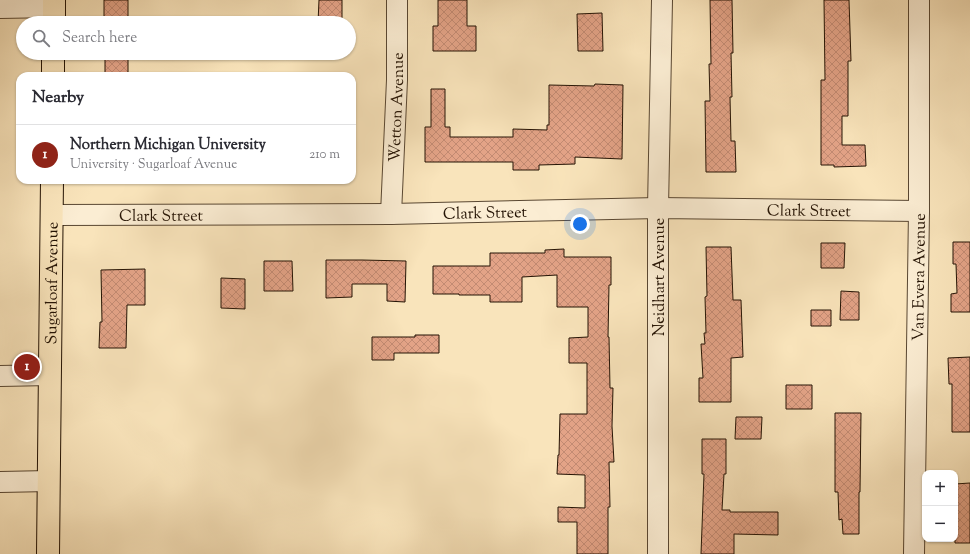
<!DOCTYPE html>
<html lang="en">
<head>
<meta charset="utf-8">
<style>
  body { margin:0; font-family:"Sorts Mill Goudy",serif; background:#f7f7f7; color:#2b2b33 }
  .controls { position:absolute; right:12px; bottom:12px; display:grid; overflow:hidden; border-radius:8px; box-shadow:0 1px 3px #0004 }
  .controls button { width:36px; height:36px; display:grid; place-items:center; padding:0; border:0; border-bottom:1px solid #e1e1e2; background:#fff; color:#2b2b33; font:20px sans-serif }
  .you { position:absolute; left:580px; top:224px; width:14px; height:14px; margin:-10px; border:3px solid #fff; border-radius:50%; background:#1a73e8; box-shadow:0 0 0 6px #1a73e833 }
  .badge { display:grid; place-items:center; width:26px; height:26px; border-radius:50%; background:#8f2418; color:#fff; font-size:13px; font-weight:700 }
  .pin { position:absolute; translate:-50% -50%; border:2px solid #fff; box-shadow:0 1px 4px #0006 }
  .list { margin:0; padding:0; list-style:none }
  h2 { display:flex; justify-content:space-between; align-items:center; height:52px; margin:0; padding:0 16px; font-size:17px }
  h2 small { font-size:13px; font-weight:400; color:#7c7c81 }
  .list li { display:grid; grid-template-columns:26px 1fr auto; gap:12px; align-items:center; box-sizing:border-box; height:60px; padding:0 16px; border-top:1px solid #e1e1e2 }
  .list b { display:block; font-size:15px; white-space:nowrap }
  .list p { margin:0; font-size:13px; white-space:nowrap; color:#7c7c81 }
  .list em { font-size:13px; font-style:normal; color:#7c7c81 }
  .icon { flex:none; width:22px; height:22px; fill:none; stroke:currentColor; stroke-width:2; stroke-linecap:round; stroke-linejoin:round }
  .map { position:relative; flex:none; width:970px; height:554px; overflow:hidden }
  .search { position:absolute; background:#fff; box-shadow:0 1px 3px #0004; left:16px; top:16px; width:340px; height:44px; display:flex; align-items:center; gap:10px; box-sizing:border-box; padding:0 14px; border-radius:22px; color:#7c7c81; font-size:15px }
  .panel { position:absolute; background:#fff; box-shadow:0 1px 3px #0004; left:16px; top:72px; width:340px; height:112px; border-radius:12px }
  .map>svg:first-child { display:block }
  .building { fill:url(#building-cross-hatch); stroke:#241304 }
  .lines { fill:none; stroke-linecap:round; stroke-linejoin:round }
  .minor-casing { stroke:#594732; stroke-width:22 }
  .major-casing { stroke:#241304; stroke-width:24 }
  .minor { stroke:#fbedd3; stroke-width:20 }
  .major { stroke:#f9e4bb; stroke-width:22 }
  .labels { text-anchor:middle; stroke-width:3; stroke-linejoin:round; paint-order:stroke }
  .street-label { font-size:16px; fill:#241304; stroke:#fbedd3 }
</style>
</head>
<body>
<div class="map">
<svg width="970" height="554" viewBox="0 0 970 554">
  <defs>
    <pattern id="building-cross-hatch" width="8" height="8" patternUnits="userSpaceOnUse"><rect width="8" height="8" fill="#e3a387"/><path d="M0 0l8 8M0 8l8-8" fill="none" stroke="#c38b73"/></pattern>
  </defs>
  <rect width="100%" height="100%" fill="#f9e4bb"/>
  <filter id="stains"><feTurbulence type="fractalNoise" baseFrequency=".005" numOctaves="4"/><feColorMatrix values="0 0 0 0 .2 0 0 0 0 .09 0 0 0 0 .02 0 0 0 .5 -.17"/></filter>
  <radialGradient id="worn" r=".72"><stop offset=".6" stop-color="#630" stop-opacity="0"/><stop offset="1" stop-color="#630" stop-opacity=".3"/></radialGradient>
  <path class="building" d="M 104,0 L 128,0 L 128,23 L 104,23 Z
    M 319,0 L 342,0 L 342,23 L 318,23 Z
    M 438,0 L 467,0 L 467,26 L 476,26 L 476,51 L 433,51 L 433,26 L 438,26 Z
    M 710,0 L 732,0 L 733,53 L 731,53 L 732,97 L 730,97 L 731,141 L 735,141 L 736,172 L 706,172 L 705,101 L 710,101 L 709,64 L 711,64 Z
    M 824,0 L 849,0 L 851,61 L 848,61 L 848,116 L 842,116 L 842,145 L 865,145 L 866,166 L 834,167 L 834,165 L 821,165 L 821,80 L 825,80 Z
    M 602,13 L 603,51 L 578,51 L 577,14 Z
    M 105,53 L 128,53 L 128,76 L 105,76 Z
    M 595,84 L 623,85 L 622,159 L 575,157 L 575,164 L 539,165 L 539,170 L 513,170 L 513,162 L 425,162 L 425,127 L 431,127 L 431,89 L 445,89 L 445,127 L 450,127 L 450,137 L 513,137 L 513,129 L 547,130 L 547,125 L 549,125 L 549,85 L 594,86 Z
    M 953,242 L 970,242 L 970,312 L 951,312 L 951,294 L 957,293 L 956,264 L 953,264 Z
    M 821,243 L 845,243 L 844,268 L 821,268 Z
    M 706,247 L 731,247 L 733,300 L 741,300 L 743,357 L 731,358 L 731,402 L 699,402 L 699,378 L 703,378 L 701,344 L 705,344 L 704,333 L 706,333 L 705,297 L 707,296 Z
    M 564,249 L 564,257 L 611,257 L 611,285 L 609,285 L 608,337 L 609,337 L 610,388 L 613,388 L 612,426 L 614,462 L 609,462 L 610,507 L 608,507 L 608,554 L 577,554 L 577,522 L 558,522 L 558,507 L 585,508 L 585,475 L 557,474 L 558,455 L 559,455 L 560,414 L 587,414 L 587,363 L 569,363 L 569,338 L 588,337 L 588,307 L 557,307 L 557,275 L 522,277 L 522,302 L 490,302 L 490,295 L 459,295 L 459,294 L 433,294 L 433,266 L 490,266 L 490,253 L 545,253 L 545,250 Z
    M 326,260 L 362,260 L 406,261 L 405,302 L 387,301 L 387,284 L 352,284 L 352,297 L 326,298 Z
    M 264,261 L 292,261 L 293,291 L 264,291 Z
    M 145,269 L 145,305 L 127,305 L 126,348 L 99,348 L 100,322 L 102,322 L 101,270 Z
    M 221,278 L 245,279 L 245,309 L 221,308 Z
    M 841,291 L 859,292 L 859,320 L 840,320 Z
    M 811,310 L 831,310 L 831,326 L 811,326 Z
    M 415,335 L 439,335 L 439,353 L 394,353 L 394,360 L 372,360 L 372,337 L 415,337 Z
    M 970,357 L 970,432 L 952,432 L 952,384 L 949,384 L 948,358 Z
    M 786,385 L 812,385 L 812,409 L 786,409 Z
    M 835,413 L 861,413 L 860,492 L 859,492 L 859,534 L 843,534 L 842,519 L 839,520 L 838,492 L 835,492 Z
    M 736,417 L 762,417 L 761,439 L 735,439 Z
    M 702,439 L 726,439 L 726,474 L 724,474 L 722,510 L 730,510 L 730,512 L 778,512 L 778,535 L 734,534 L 734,554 L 701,554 L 704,474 L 702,474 Z
    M 970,483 L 970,543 L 955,543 L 955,484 Z"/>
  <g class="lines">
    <defs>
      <g id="minor">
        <path d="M 0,8 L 54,7"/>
        <path id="s1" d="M 391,214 L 397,80 L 397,0"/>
        <path id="s2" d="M 51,215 L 391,214 L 658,208 L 919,211"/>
        <path d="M 0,376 L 50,375"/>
        <path d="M 0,482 L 49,481"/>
        <path d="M 658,554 L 658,208 L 662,0"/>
        <path id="s3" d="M 914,554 L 919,211 L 919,0"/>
      </g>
      <g id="major">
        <path d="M 54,23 L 54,0"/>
        <path d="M 53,76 L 53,53"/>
        <path id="s4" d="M 48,554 L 52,180"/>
      </g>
    </defs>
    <use href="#minor" class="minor-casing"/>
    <use href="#major" class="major-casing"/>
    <use href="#minor" class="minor"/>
    <use href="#major" class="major"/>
  </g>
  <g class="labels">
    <g class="street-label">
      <text dy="6" stroke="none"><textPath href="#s1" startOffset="107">Wetton Avenue</textPath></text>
      <text dy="6" stroke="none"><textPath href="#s2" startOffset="758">Clark Street</textPath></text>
      <text dy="6" stroke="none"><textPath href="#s2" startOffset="434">Clark Street</textPath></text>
      <text dy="6" stroke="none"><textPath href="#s2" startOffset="110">Clark Street</textPath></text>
      <text transform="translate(658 277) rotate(-90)" y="6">Neidhart Avenue</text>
      <text dy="6" stroke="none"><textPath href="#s3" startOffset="277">Van Evera Avenue</textPath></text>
      <text dy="6" stroke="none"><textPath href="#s4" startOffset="271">Sugarloaf Avenue</textPath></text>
    </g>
  </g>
  <rect width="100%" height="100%" filter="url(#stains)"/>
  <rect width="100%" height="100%" fill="url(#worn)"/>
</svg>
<div class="controls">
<button>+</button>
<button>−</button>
</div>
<div class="you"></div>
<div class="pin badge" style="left:27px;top:367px">1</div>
<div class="search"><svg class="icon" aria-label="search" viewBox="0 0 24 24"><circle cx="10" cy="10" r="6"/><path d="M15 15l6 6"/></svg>Search here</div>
<section class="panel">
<h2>Nearby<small></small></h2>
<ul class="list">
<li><span class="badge">1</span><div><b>Northern Michigan University</b><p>University · Sugarloaf Avenue</p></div><em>210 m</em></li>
</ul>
</section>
</div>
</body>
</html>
